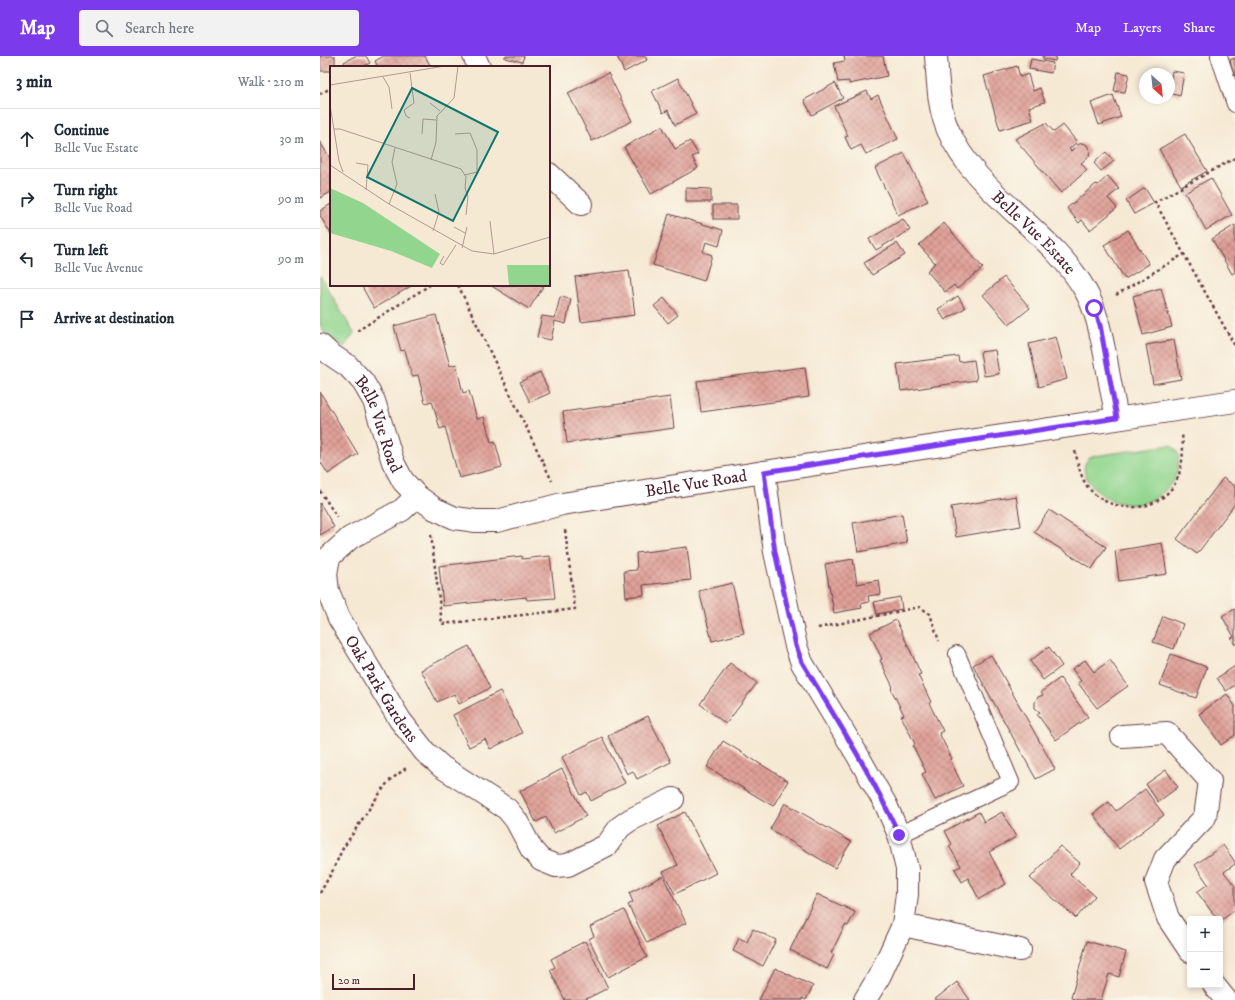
<!DOCTYPE html>
<html lang="en">
<head>
<meta charset="utf-8">
<style>
  body { margin:0; font-family:"IM FELL DW Pica",serif; background:#f2f2f3; color:#1f2937 }
  .controls { position:absolute; right:12px; bottom:12px; display:grid; overflow:hidden; border-radius:4px; box-shadow:0 2px 6px #0003 }
  .controls button { width:36px; height:36px; display:grid; place-items:center; padding:0; border:0; border-bottom:1px solid #e0e1e3; background:#fff; color:#1f2937; font:20px sans-serif }
  .compass { position:absolute; left:819px; top:12px; width:36px; height:36px; border-radius:50%; background:#fff; box-shadow:0 2px 6px #0003; rotate:153deg }
  .scale { position:absolute; left:12px; bottom:10px; width:83px; box-sizing:border-box; padding-left:4px; border:2px solid #4a1f2b; border-top:0; font-size:11px; line-height:14px; white-space:nowrap; color:#4a1f2b; -webkit-text-stroke:3px #fbf7ec; paint-order:stroke }
  .stop { position:absolute; width:12px; height:12px; margin:-9px; border:3px solid #7c3aed; border-radius:50%; background:#fff }
  .stop.end { background:#7c3aed; border-color:#fff; box-shadow:0 1px 4px #0008 }
  .list { margin:0; padding:0; list-style:none }
  h2 { display:flex; justify-content:space-between; align-items:center; height:52px; margin:0; padding:0 16px; font-size:17px }
  h2 small { font-size:13px; font-weight:400; color:#747a83 }
  .list li { display:grid; grid-template-columns:26px 1fr auto; gap:12px; align-items:center; box-sizing:border-box; height:60px; padding:0 16px; border-top:1px solid #e0e1e3 }
  .list b { display:block; font-size:15px; white-space:nowrap }
  .list p { margin:0; font-size:13px; white-space:nowrap; color:#747a83 }
  .list em { font-size:13px; font-style:normal; color:#747a83 }
  .icon { flex:none; width:22px; height:22px; fill:none; stroke:currentColor; stroke-width:2; stroke-linecap:round; stroke-linejoin:round }
  .map { position:relative; flex:none; width:915px; height:944px; overflow:hidden }
  header { display:flex; align-items:center; gap:24px; box-sizing:border-box; height:56px; padding:0 20px; background:#7c3aed; color:#fff }
  header strong { font-size:19px }
  nav { display:flex; gap:22px; margin-inline-start:auto; font-size:14px }
  .search { width:280px; height:36px; background:#f2f2f3; display:flex; align-items:center; gap:10px; box-sizing:border-box; padding:0 14px; border-radius:4px; color:#747a83; font-size:15px }
  main { display:flex }
  aside { flex:1; background:#fff }
  .map>svg:first-child { display:block }
  .green { fill:#91d58e; stroke:#6e7a5c }
  .building { fill:url(#building-cross-hatch) }
  .lines { fill:none; stroke-linecap:round; stroke-linejoin:round }
  .lane-casing { stroke:#643d44; stroke-width:18 }
  .street-casing { stroke:#643d44; stroke-width:24 }
  .path { stroke:#643d44; stroke-width:2.5; stroke-dasharray:3 3; stroke-linecap:butt }
  .lane { stroke:#fff; stroke-width:16 }
  .street { stroke:#fff; stroke-width:22 }
  .route { stroke:#7c3aed; stroke-width:5 }
  .labels { text-anchor:middle; stroke-width:4; stroke-linejoin:round; paint-order:stroke }
  .street-label { font-size:17px; fill:#4a1f2b; stroke:#fbf7ec }
  .inset-road { fill:none; stroke:#b19890; stroke-width:1 }
  .view { fill:#0f766e; fill-opacity:0.15; stroke:#0f766e; stroke-width:2 }
  .inset-edge { fill:none; stroke:#4a1f2b; stroke-width:2 }
</style>
</head>
<body>
<header>
<strong>Map</strong>
<div class="search"><svg class="icon" aria-label="search" viewBox="0 0 24 24"><circle cx="10" cy="10" r="6"/><path d="M15 15l6 6"/></svg>Search here</div>
<nav><a>Map</a><a>Layers</a><a>Share</a></nav>
</header>
<main>
<aside>
<h2>3 min<small>Walk · 210 m</small></h2>
<ul class="list">
<li><svg class="icon" aria-label="ahead" viewBox="0 0 24 24"><path d="M12 20V5M6 11l6-6 6 6"/></svg><div><b>Continue</b><p>Belle Vue Estate</p></div><em>30 m</em></li>
<li><svg class="icon" aria-label="right" viewBox="0 0 24 24"><path d="M7 20v-9h11M14 6l5 5-5 5"/></svg><div><b>Turn right</b><p>Belle Vue Road</p></div><em>90 m</em></li>
<li><svg class="icon" aria-label="left" viewBox="0 0 24 24"><path d="M17 20v-9H6M10 6l-5 5 5 5"/></svg><div><b>Turn left</b><p>Belle Vue Avenue</p></div><em>90 m</em></li>
<li><svg class="icon" aria-label="arrive" viewBox="0 0 24 24"><path d="M6 21V4h12l-3 4 3 4H6"/></svg><div><b>Arrive at destination</b></div></li>
</ul>
</aside>
<div class="map">
<svg width="915" height="944" viewBox="0 0 915 944">
  <defs>
    <pattern id="building-cross-hatch" width="8" height="8" patternUnits="userSpaceOnUse"><rect width="8" height="8" fill="#dfa098"/><path d="M0 0l8 8M0 8l8-8" fill="none" stroke="#b7827c"/></pattern>
  </defs>
  <rect width="100%" height="100%" fill="#fbf7ec"/>
  <filter id="ink" filterUnits="userSpaceOnUse"><feTurbulence type="fractalNoise" baseFrequency=".025" numOctaves="2"/><feDisplacementMap in="SourceGraphic" scale="8" xChannelSelector="R" yChannelSelector="G"/><feConvolveMatrix kernelMatrix="1 2 1 2 8 2 1 2 1" color-interpolation-filters="sRGB"/></filter>
  <filter id="wash" filterUnits="userSpaceOnUse"><feTurbulence type="fractalNoise" baseFrequency=".012" numOctaves="4" result="noise"/><feDisplacementMap in="SourceGraphic" scale="16" xChannelSelector="R" yChannelSelector="G"/><feGaussianBlur stdDeviation="0.9" result="paint"/><feColorMatrix in="noise" values="0 0 0 0 0 0 0 0 0 0 0 0 0 0 0 0 0 1.4 0 .05"/><feComposite in="paint" operator="in"/></filter>
  <g filter="url(#wash)">
    <rect width="100%" height="100%" fill="#f6e9d4"/>
    <path class="green" d="M 0,220 L 34,277 L 24,291 L 8,280 L 0,271 Z
      M 850,389 C 861,395 859,404 857,415 C 855,424 849,431 842,437 C 799,474 741,412 774,400 Z"/>
    <g id="blocks">
      <path class="building" d="M 0,0 L 15,0 L 15,11 L 11,11 L 11,15 L 0,15 Z
        M 35,0 L 46,0 L 50,7 L 42,11 L 26,11 L 24,6 Z
        M 64,0 L 105,0 L 111,11 L 58,11 L 55,5 Z
        M 185,0 L 204,0 L 202,6 L 185,2 Z
        M 297,0 L 325,0 L 327,4 L 304,16 Z
        M 524,0 L 563,0 L 567,20 L 529,28 L 529,25 L 518,26 L 514,7 L 525,5 Z
        M 723,0 L 736,0 L 735,5 L 723,3 Z
        M 915,2 L 915,23 L 914,23 L 910,4 Z
        M 711,3 L 733,7 L 731,17 L 709,13 Z
        M 697,10 L 700,21 L 708,18 L 713,35 L 720,32 L 725,46 L 709,51 L 713,64 L 680,74 L 664,20 Z
        M 852,15 L 864,17 L 860,40 L 849,37 Z
        M 798,16 L 809,18 L 805,36 L 794,35 Z
        M 288,17 L 312,65 L 272,85 L 248,37 Z
        M 358,22 L 376,58 L 355,69 L 348,54 L 343,57 L 332,35 Z
        M 515,27 L 523,42 L 492,59 L 484,44 Z
        M 547,35 L 551,43 L 558,39 L 578,83 L 546,98 L 541,89 L 531,94 L 525,81 L 528,80 L 514,50 Z
        M 793,39 L 801,61 L 779,69 L 771,47 Z
        M 726,67 L 734,76 L 743,69 L 757,86 L 749,93 L 751,95 L 757,89 L 762,87 L 767,89 L 770,95 L 769,100 L 761,107 L 767,114 L 741,137 L 695,83 Z
        M 342,70 L 355,93 L 370,85 L 378,98 L 372,101 L 378,112 L 331,138 L 304,91 Z
        M 865,78 L 887,115 L 861,130 L 839,93 Z
        M 0,86 L 11,104 L 11,136 L 0,142 Z
        M 786,96 L 794,105 L 781,115 L 774,107 Z
        M 584,97 L 608,145 L 578,159 L 555,112 Z
        M 788,120 L 799,133 L 788,142 L 797,152 L 770,174 L 762,164 L 759,167 L 747,152 L 776,128 L 778,129 Z
        M 891,122 L 912,159 L 886,174 L 865,137 Z
        M 366,132 L 391,133 L 391,146 L 366,146 Z
        M 825,132 L 834,147 L 814,158 L 806,145 Z
        M 11,148 L 11,178 L 0,160 L 0,155 Z
        M 393,149 L 417,149 L 417,163 L 393,163 Z
        M 349,158 L 403,174 L 399,190 L 386,186 L 383,196 L 392,199 L 384,225 L 333,209 Z
        M 583,163 L 590,174 L 556,194 L 549,183 Z
        M 624,167 L 663,212 L 637,233 L 634,229 L 625,236 L 607,215 L 615,207 L 599,189 Z
        M 915,169 L 915,216 L 912,218 L 892,183 Z
        M 808,174 L 829,208 L 805,223 L 784,189 Z
        M 577,187 L 585,199 L 552,219 L 544,207 Z
        M 309,214 L 315,259 L 261,266 L 255,221 Z
        M 684,221 L 710,252 L 689,269 L 663,239 Z
        M 41,229 L 93,229 L 54,252 Z
        M 170,229 L 224,229 L 209,253 Z
        M 841,232 L 852,271 L 823,279 L 813,240 Z
        M 638,240 L 645,252 L 625,264 L 618,253 Z
        M 240,241 L 251,243 L 246,268 L 235,265 L 231,284 L 217,281 L 222,260 L 235,262 Z
        M 344,242 L 358,259 L 348,267 L 334,250 Z
        M 116,259 L 130,310 L 136,308 L 143,337 L 149,335 L 157,363 L 164,361 L 171,386 L 175,385 L 182,411 L 139,422 L 125,371 L 120,373 L 112,345 L 105,347 L 98,319 L 92,320 L 85,294 L 81,295 L 74,270 Z
        M 736,281 L 747,323 L 719,331 L 709,288 Z
        M 854,284 L 861,323 L 833,328 L 826,289 Z
        M 675,294 L 679,318 L 664,320 L 660,296 Z
        M 638,300 L 639,306 L 654,304 L 657,324 L 581,335 L 577,308 Z
        M 485,311 L 489,341 L 381,356 L 377,325 Z
        M 220,316 L 230,337 L 210,346 L 200,326 Z
        M 0,336 L 38,398 L 8,418 L 0,405 Z
        M 350,341 L 354,372 L 247,387 L 243,356 Z
        M 903,422 L 915,430 L 915,448 L 877,498 L 857,483 Z
        M 696,440 L 701,470 L 636,481 L 631,451 Z
        M 0,447 L 14,471 L 0,479 Z
        M 729,454 L 786,491 L 772,513 L 714,476 Z
        M 582,458 L 587,487 L 538,496 L 533,467 Z
        M 842,487 L 847,518 L 799,525 L 795,495 Z
        M 367,491 L 371,524 L 323,529 L 324,539 L 306,541 L 304,515 L 317,514 L 316,497 Z
        M 202,500 L 202,503 L 230,500 L 235,542 L 207,544 L 206,541 L 123,550 L 119,510 Z
        M 533,503 L 537,528 L 559,524 L 561,538 L 548,540 L 549,546 L 541,548 L 542,552 L 514,557 L 505,508 Z
        M 412,527 L 424,577 L 392,585 L 379,535 Z
        M 580,541 L 582,553 L 557,558 L 554,546 Z
        M 915,553 L 915,589 L 911,582 L 914,581 L 902,560 Z
        M 843,560 L 863,568 L 854,593 L 833,586 Z
        M 576,564 L 601,618 L 598,619 L 611,646 L 609,647 L 623,675 L 619,677 L 632,703 L 630,704 L 643,730 L 615,744 L 602,718 L 606,716 L 593,690 L 595,688 L 581,660 L 584,659 L 571,633 L 573,631 L 560,604 L 562,603 L 550,577 Z
        M 149,590 L 170,632 L 139,648 L 134,638 L 117,646 L 101,614 Z
        M 729,591 L 742,610 L 723,624 L 710,605 Z
        M 851,598 L 887,611 L 876,642 L 840,629 Z
        M 671,599 L 735,713 L 716,723 L 653,609 Z
        M 765,604 L 774,616 L 790,604 L 808,630 L 777,652 L 758,627 L 761,625 L 752,613 Z
        M 410,607 L 437,627 L 406,668 L 380,648 Z
        M 915,610 L 915,629 L 906,635 L 897,622 Z
        M 740,622 L 768,661 L 736,684 L 717,658 L 720,656 L 715,652 L 715,646 L 718,641 L 723,639 L 721,636 Z
        M 180,635 L 202,677 L 170,693 L 165,683 L 149,691 L 133,659 Z
        M 907,638 L 915,650 L 915,679 L 901,689 L 879,658 Z
        M 328,660 L 351,706 L 317,723 L 313,715 L 307,718 L 288,680 Z
        M 282,681 L 305,727 L 271,745 L 267,736 L 261,739 L 242,701 Z
        M 403,685 L 468,725 L 453,750 L 387,711 Z
        M 242,713 L 266,760 L 234,777 L 226,761 L 216,766 L 200,735 Z
        M 846,714 L 858,731 L 838,746 L 826,728 Z
        M 825,733 L 844,759 L 799,793 L 773,758 L 789,746 L 796,755 Z
        M 465,747 L 531,786 L 515,812 L 450,773 Z
        M 365,756 L 396,817 L 355,838 L 343,816 L 358,809 L 338,770 Z
        M 659,756 L 664,766 L 682,756 L 696,781 L 669,796 L 686,828 L 659,843 L 648,822 L 642,826 L 635,813 L 641,810 L 629,790 L 632,788 L 625,775 Z
        M 903,789 L 915,806 L 915,808 L 904,816 L 915,830 L 915,854 L 900,865 L 900,863 L 897,863 L 877,836 L 888,828 L 875,809 Z
        M 740,790 L 760,807 L 750,818 L 775,840 L 756,862 L 710,822 Z
        M 343,820 L 366,867 L 327,887 L 308,849 L 313,846 L 309,837 Z
        M 497,838 L 535,856 L 528,870 L 525,869 L 511,897 L 514,899 L 507,913 L 470,894 Z
        M 304,854 L 327,901 L 288,921 L 269,883 L 274,880 L 270,871 Z
        M 433,873 L 456,884 L 443,910 L 413,895 L 419,882 L 427,886 Z
        M 265,885 L 288,932 L 264,944 L 245,944 L 230,914 L 235,911 L 231,903 Z
        M 767,885 L 806,896 L 799,921 L 789,918 L 781,944 L 758,944 L 751,942 Z
        M 455,912 L 493,930 L 486,944 L 482,942 L 482,944 L 439,944 Z
        M 637,926 L 650,944 L 614,944 Z"/>
    </g>
  </g>
  <g filter="url(#ink)">
    <use href="#blocks" fill-opacity="0" stroke="#643d44" stroke-width="1"/>
    <g class="lines">
      <defs>
        <path id="lane" d="M 899,0 L 915,48
          M 579,779 L 691,726 L 637,598"/>
        <g id="street">
          <path d="M 154,0 L 159,11"/>
          <path id="s1" d="M 616,0 C 618,25 618,51 628,74 C 656,139 730,173 765,234 C 777,255 781,279 786,303 C 789,323 793,342 797,362"/>
          <path d="M 229,118 L 261,148"/>
          <path id="s2" d="M 0,289 L 10,298 L 28,310 L 43,326 L 54,345 L 73,406 L 83,425 L 97,440 L 115,453 L 135,462 L 156,465 L 177,465 L 242,448 L 444,416 L 915,345"/>
          <path d="M 444,416 L 455,496 L 476,590 L 482,607 L 538,700 L 566,749 L 579,779 L 587,813 L 587,838 L 583,869 L 560,919 L 545,944"/>
          <path id="s3" d="M 97,440 L 82,454 L 30,482 L 9,501 L 6,518 L 8,535 L 19,562 L 80,664 L 105,696 L 122,711 L 187,753 L 196,764 L 212,794 L 221,804 L 236,810 L 248,809 L 287,789 L 300,771 L 310,764 L 353,743"/>
          <path d="M 802,680 L 847,677 L 890,725 L 885,761 L 845,803 L 836,826 L 848,862 L 870,895"/>
          <path d="M 583,869 L 700,894"/>
          <path d="M 894,929 L 906,944"/>
        </g>
      </defs>
      <use href="#lane" class="lane-casing"/>
      <use href="#street" class="street-casing"/>
      <path class="path" d="M 0,38 L 11,32
        M 915,102 L 835,146 L 915,290
        M 138,229 L 232,425
        M 796,239 L 864,198
        M 37,275 L 110,229
        M 755,395 C 758,406 760,420 767,430 C 787,457 834,460 854,429 C 863,414 864,395 862,378
        M 0,435 L 17,461
        M 111,479 L 122,568 L 255,553 L 245,474
        M 498,572 L 600,551 L 610,558 L 619,585
        M 0,837 L 13,814 L 22,794 L 53,747 L 68,726 L 86,712"/>
      <use href="#lane" class="lane"/>
      <use href="#street" class="street"/>
    </g>
  </g>
  <g class="lines" filter="url(#ink)">
    <path class="route" d="M 579,779 C 552,718 516,663 482,606 L 476,590 L 455,496 L 444,416 L 797,362 L 780,269 L 774,252"/>
  </g>
  <g class="labels">
    <g class="street-label">
      <text dy="6" stroke="none"><textPath href="#s1" startOffset="210">Belle Vue Estate</textPath></text>
      <text dy="6" stroke="none"><textPath href="#s2" startOffset="102">Belle Vue Road</textPath></text>
      <text dy="6" stroke="none"><textPath href="#s2" startOffset="474">Belle Vue Road</textPath></text>
      <text dy="6" stroke="none"><textPath href="#s3" startOffset="254">Oak Park Gardens</textPath></text>
    </g>
  </g>
  <g transform="translate(10 10)">
    <rect width="220" height="220" fill="#f6e9d4"/>
    <path d="M 0,122 L 33,137 L 110,188 L 102,202 L 61,185 L 0,167 ZM 177,199 L 220,199 L 220,220 L 179,220 Z" fill="#91d58e"/>
    <path class="inset-road" d="M 53,11 L 59,21 L 62,43M 0,19 L 115,0M 100,37 L 110,45M 0,39 L 9,95 L 13,106M 80,52 L 76,50 L 74,44 L 84,37 L 80,7M 4,63 L 10,63 L 131,103 L 136,111 L 135,122 L 138,131 L 136,149M 92,68 L 93,53 L 106,54M 125,68 L 140,67 L 147,84 L 147,106 L 135,109M 101,94 L 106,76 L 107,50 L 124,32 L 128,0M 26,97 L 38,99 L 36,124M 0,99 L 59,138 L 142,185 L 164,188 L 220,171M 59,138 L 67,118 L 62,96 L 65,82M 160,155 L 164,188M 124,161 L 135,167M 103,165 L 109,146 L 105,128M 132,182 L 137,161M 114,190 L 110,197 L 113,199 L 126,179"/>
    <path class="view" d="M 82,22 L 168,66 L 123,155 L 37,111 Z"/>
    <rect width="220" height="220" class="inset-edge"/>
  </g>
</svg>
<div class="controls">
<button>+</button>
<button>−</button>
</div>
<svg class="compass" viewBox="-18 -18 36 36"><path d="M0-13l5 13h-10z" fill="#e53935"/><path d="M0 13l5-13h-10z" fill="#747a83"/></svg>
<div class="scale">20 m</div>
<div class="stop" style="left:774px;top:252px"></div>
<div class="stop end" style="left:579px;top:779px"></div>
</div>
</main>
</body>
</html>
